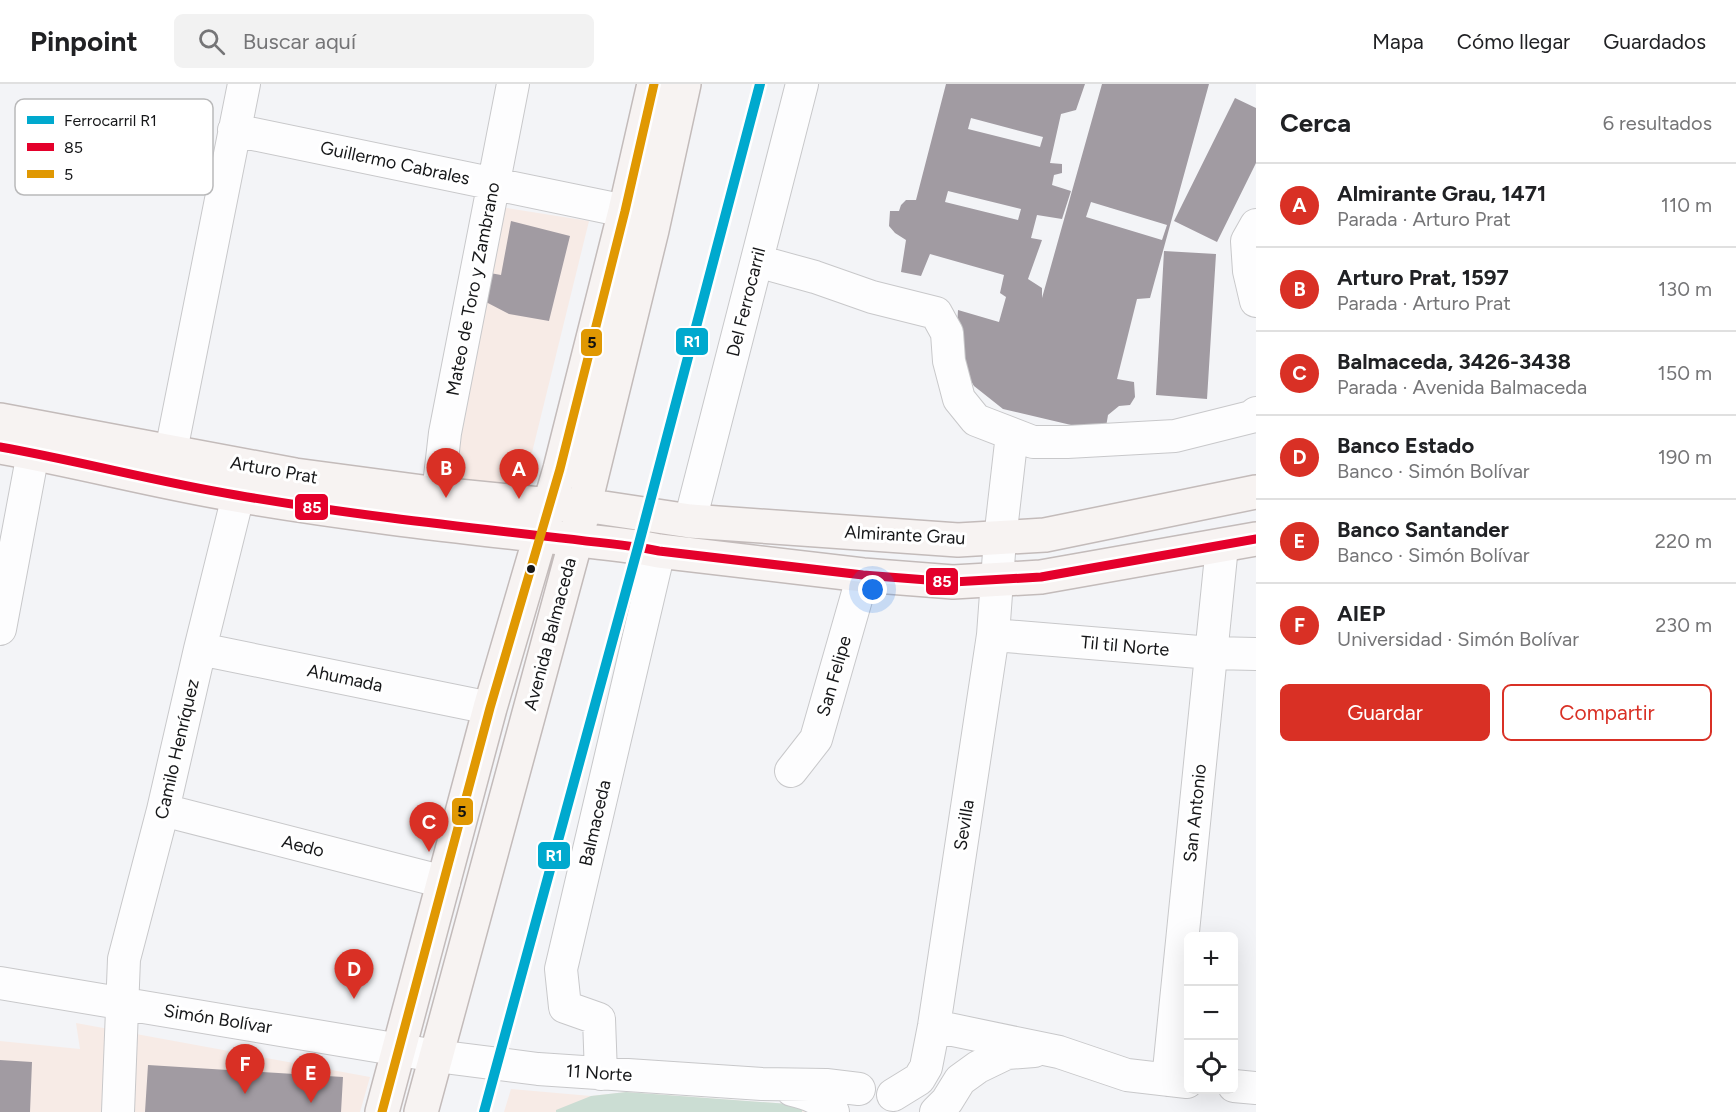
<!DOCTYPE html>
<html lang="es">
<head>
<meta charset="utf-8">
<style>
  body { margin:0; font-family:Figtree,sans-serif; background:#f2f2f2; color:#202124 }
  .controls { position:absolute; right:18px; bottom:18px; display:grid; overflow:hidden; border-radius:9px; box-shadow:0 6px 24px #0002 }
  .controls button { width:54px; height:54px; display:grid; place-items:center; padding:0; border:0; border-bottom:2px solid #e0e0e0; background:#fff; color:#202124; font:30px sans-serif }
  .you { position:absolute; left:873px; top:506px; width:21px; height:21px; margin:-15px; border:4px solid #fff; border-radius:50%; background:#1a73e8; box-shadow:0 0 0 9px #1a73e833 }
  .badge { display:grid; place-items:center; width:39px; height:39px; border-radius:50%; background:#d93025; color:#fff; font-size:20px; font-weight:700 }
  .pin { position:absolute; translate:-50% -50px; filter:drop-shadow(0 2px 3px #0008) }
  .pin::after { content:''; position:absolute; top:32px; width:21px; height:18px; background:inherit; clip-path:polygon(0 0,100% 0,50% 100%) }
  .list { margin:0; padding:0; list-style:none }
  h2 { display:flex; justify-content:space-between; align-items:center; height:78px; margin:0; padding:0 24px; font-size:26px }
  h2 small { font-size:20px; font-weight:400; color:#757577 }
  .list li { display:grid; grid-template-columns:39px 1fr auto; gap:18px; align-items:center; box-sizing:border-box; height:84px; padding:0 24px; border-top:2px solid #e0e0e0 }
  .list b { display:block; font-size:22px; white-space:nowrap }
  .list p { margin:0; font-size:20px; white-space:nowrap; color:#757577 }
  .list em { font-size:20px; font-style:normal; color:#757577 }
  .actions { display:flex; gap:12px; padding:18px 24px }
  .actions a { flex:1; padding:14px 0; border:2px solid #d93025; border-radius:9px; text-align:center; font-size:21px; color:#d93025 }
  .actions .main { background:#d93025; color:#fff }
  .icon { flex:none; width:33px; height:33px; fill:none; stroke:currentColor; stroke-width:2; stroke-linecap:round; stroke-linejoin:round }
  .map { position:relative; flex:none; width:1256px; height:1028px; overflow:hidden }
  header { display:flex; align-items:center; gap:36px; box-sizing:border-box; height:84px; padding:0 30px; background:#fff; border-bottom:2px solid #e0e0e0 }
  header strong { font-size:28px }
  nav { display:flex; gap:33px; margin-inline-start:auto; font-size:21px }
  .search { width:420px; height:54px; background:#f2f2f2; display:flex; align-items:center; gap:15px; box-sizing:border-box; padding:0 21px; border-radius:9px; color:#757577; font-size:22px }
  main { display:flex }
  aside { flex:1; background:#fff }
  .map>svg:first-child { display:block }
  .commercial { fill:#f7ebe6 }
  .green { fill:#cbddd3 }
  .building { fill:#a19ba2; fill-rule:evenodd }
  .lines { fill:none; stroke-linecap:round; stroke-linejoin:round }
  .minor-casing { stroke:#c8c8ca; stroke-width:34 }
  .major-casing { stroke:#c3bbba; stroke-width:36 }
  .minor { stroke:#fdfdfe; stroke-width:32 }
  .major { stroke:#f7f3f2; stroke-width:33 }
  .bus-1-casing { stroke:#fff; stroke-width:14 }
  .bus-2-casing { stroke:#fff; stroke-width:14 }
  .bus-1 { stroke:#e4002b; stroke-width:9 }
  .bus-2 { stroke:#e09802; stroke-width:9 }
  .rail-1-casing { stroke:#fff; stroke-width:15 }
  .rail-1 { stroke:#00a9ce; stroke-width:10 }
  .bus-dot { fill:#161719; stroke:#fff; stroke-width:2 }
  .labels { text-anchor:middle; stroke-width:6; stroke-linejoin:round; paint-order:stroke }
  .street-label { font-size:18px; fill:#161719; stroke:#fff }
  .key { fill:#fff; stroke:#b9b9ba; stroke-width:1.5 }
  .key-label { font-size:16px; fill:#161719 }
  .line-badge { stroke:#fff; stroke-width:2 }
  .badge-label { font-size:16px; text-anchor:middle; font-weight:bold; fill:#fff }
  .pale-badge-label { font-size:16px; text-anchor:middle; font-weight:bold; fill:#111 }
</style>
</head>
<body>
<header>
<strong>Pinpoint</strong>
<div class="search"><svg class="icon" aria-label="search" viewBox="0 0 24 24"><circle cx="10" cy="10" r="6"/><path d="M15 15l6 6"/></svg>Buscar aquí</div>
<nav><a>Mapa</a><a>Cómo llegar</a><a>Guardados</a></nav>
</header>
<main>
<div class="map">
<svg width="1256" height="1028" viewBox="0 0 1256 1028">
  <rect width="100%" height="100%" fill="#f3f4f7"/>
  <path class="commercial" d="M 494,122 L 589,137 L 524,401 L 453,396 Z
    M 76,939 L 370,993 L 360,1028 L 0,1028 L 0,957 L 80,965 Z
    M 511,1005 L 591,1012 L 626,1008 L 803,1021 L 814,1028 L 504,1028 Z"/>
  <path class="green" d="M 626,1008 L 803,1021 L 802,1028 L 556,1028 L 556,1026 L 591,1012 Z"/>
  <path class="building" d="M 946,0 L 1085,0 L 1076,26 L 1061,30 L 1050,79 L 1062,80 L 1062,89 L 1054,91 L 1052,101 L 1071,107 L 1062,135 L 1037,131 L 1031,154 L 1042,156 L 1028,195 L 1042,204 L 1042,214 L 1102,0 L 1209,0 L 1150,214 L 1137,215 L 1117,295 L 1134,298 L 1135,313 L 1130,321 L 1119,322 L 1108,331 L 1105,349 L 1003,325 L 974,302 L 960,279 L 956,262 L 958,226 L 999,238 L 1006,213 L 1000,209 L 1004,191 L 930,170 L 921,192 L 901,188 L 906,156 L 895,149 L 889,142 L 890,127 L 899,127 L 901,121 L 906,116 L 916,116 ZM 971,34 L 1043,53 L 1040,63 L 968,45 ZM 948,107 L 1021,125 L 1018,136 L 945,118 ZM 1091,118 L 1167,141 L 1162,156 L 1086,133 Z
    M 1235,14 L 1256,24 L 1256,79 L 1217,158 L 1174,137 Z
    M 511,137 L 570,152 L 549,237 L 509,230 L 484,217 L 490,189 L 501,191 Z
    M 1164,167 L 1216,170 L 1207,315 L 1156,311 Z
    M 0,976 L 32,978 L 30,1028 L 0,1028 Z
    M 148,981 L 343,993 L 341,1028 L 145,1028 Z"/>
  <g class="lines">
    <defs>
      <path id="minor" d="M 234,46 L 625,127
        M 1256,141 L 1247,157 L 1249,187 L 1256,217
        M 757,177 L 815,193 L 872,213 L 936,229 L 947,249 L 949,277 L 959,315 L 976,336 L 1033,358 L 1067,358 L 1175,352 L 1251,333 L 1256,329
        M 171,367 L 244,0
        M 438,410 L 445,349 L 513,0
        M 690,437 L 802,0
        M 0,545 L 33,369
        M 993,551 L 1211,569 L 1256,570
        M 200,565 L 490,624
        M 791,687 L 816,655 L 863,491
        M 163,726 L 444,798
        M 0,899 L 436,972 L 538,985 L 762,1000 L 826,1001 L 859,1005
        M 934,942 L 1059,968 L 1127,991 L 1187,998
        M 601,990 L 599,935 L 565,923 L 561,885 L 659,467
        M 1168,996 L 1222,462
        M 1234,1002 L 1256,1004
        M 792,1006 C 810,1010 821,1015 833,1028
        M 893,1011 L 919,995 L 926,983 L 934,942 L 993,551 L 1000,455 L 1012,350
        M 118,1028 L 124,875 L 163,726 L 200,565 L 238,412
        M 936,1028 L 947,1017 L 960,996 L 978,983 L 1007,969 L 1034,967"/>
      <path id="major" d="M 0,336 L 295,391 L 438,410 L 550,421 L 584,421 L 690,437 L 958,456 L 1045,451 L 1256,408
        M 0,363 C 79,377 157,398 236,411 C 369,434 504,447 638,463 L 659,467 L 863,491 L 953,498 L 1041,493 L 1256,455
        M 382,1028 L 490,624 L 560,385 L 625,127 L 654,0
        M 421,1028 L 576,456 L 652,146 L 684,0"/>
    </defs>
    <use href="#minor" class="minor-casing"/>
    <use href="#major" class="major-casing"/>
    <use href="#minor" class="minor"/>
    <use href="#major" class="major"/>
    <defs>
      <path id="bus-1" d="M 0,363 C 79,377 157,398 236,411 C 369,434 504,447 638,463 L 659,467 L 863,491 L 953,498 L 1041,493 L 1256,455"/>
      <path id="bus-2" d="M 382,1028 L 490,624 L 560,385 L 625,127 L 654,0"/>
    </defs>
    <use href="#bus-1" class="bus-1-casing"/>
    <use href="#bus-2" class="bus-2-casing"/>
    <use href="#bus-1" class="bus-1"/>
    <use href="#bus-2" class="bus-2"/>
    <defs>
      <path id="rail-1" d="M 484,1028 L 638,463 L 760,0"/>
    </defs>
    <use href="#rail-1" class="rail-1-casing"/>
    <use href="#rail-1" class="rail-1"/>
  </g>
  <circle class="bus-dot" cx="531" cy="485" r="5"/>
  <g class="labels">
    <g class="street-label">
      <text transform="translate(395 79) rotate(12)" y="6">Guillermo Cabrales</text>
      <text transform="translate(473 205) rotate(-79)" y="6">Mateo de Toro y Zambrano</text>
      <text transform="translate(746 218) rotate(-76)" y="6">Del Ferrocarril</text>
      <text transform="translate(274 386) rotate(10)" y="6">Arturo Prat</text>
      <text transform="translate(905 451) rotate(3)" y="6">Almirante Grau</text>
      <text transform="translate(550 550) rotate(-75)" y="6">Avenida Balmaceda</text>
      <text transform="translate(1125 562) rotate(5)" y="6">Til til Norte</text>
      <text transform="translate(834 592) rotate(-74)" y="6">San Felipe</text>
      <text transform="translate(345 594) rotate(12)" y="6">Ahumada</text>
      <text transform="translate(177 665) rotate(-77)" y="6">Camilo Henríquez</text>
      <text transform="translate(1195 729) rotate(-84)" y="6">San Antonio</text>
      <text transform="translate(595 739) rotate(-77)" y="6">Balmaceda</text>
      <text transform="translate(964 741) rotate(-81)" y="6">Sevilla</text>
      <text transform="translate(303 762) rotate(14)" y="6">Aedo</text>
      <text transform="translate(218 935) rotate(9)" y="6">Simón Bolívar</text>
      <text transform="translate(599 989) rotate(4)" y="6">11 Norte</text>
    </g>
  </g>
  <rect x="15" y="15" width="198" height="96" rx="9" class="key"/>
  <rect x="27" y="32" width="27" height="8" fill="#00a9ce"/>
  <rect x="27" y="59" width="27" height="8" fill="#e4002b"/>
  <rect x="27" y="86" width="27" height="8" fill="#e09802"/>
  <g class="key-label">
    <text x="64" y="42">Ferrocarril R1</text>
    <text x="64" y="69">85</text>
    <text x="64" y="96">5</text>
  </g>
  <g class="line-badge">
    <rect x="675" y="243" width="34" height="29" rx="6" fill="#00a9ce"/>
    <rect x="580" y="244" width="23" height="29" rx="6" fill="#e09802"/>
    <rect x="294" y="409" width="35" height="28" rx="6" fill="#e4002b"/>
    <rect x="925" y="483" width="34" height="29" rx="6" fill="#e4002b"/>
    <rect x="451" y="713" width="23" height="29" rx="6" fill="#e09802"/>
    <rect x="537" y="757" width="34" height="29" rx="6" fill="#00a9ce"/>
  </g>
  <g class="badge-label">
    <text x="692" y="263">R1</text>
    <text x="312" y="429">85</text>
    <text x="942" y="503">85</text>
    <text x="554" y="777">R1</text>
  </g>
  <g class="pale-badge-label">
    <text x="592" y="264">5</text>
    <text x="462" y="733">5</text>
  </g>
</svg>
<div class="controls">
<button>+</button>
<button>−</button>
<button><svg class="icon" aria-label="locate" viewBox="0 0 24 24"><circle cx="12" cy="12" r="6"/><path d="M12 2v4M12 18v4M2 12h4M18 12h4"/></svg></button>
</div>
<div class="you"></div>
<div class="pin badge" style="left:519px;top:415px">A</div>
<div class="pin badge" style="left:446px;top:414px">B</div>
<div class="pin badge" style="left:429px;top:768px">C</div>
<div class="pin badge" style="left:354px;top:915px">D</div>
<div class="pin badge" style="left:311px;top:1019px">E</div>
<div class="pin badge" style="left:245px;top:1010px">F</div>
</div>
<aside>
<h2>Cerca<small>6 resultados</small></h2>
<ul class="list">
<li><span class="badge">A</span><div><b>Almirante Grau, 1471</b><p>Parada · Arturo Prat</p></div><em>110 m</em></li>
<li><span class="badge">B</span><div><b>Arturo Prat, 1597</b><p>Parada · Arturo Prat</p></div><em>130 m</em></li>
<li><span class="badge">C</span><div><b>Balmaceda, 3426-3438</b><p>Parada · Avenida Balmaceda</p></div><em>150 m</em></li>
<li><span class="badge">D</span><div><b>Banco Estado</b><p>Banco · Simón Bolívar</p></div><em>190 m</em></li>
<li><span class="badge">E</span><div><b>Banco Santander</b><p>Banco · Simón Bolívar</p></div><em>220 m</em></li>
<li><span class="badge">F</span><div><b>AIEP</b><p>Universidad · Simón Bolívar</p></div><em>230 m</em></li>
</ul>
<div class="actions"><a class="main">Guardar</a><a>Compartir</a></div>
</aside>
</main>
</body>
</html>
